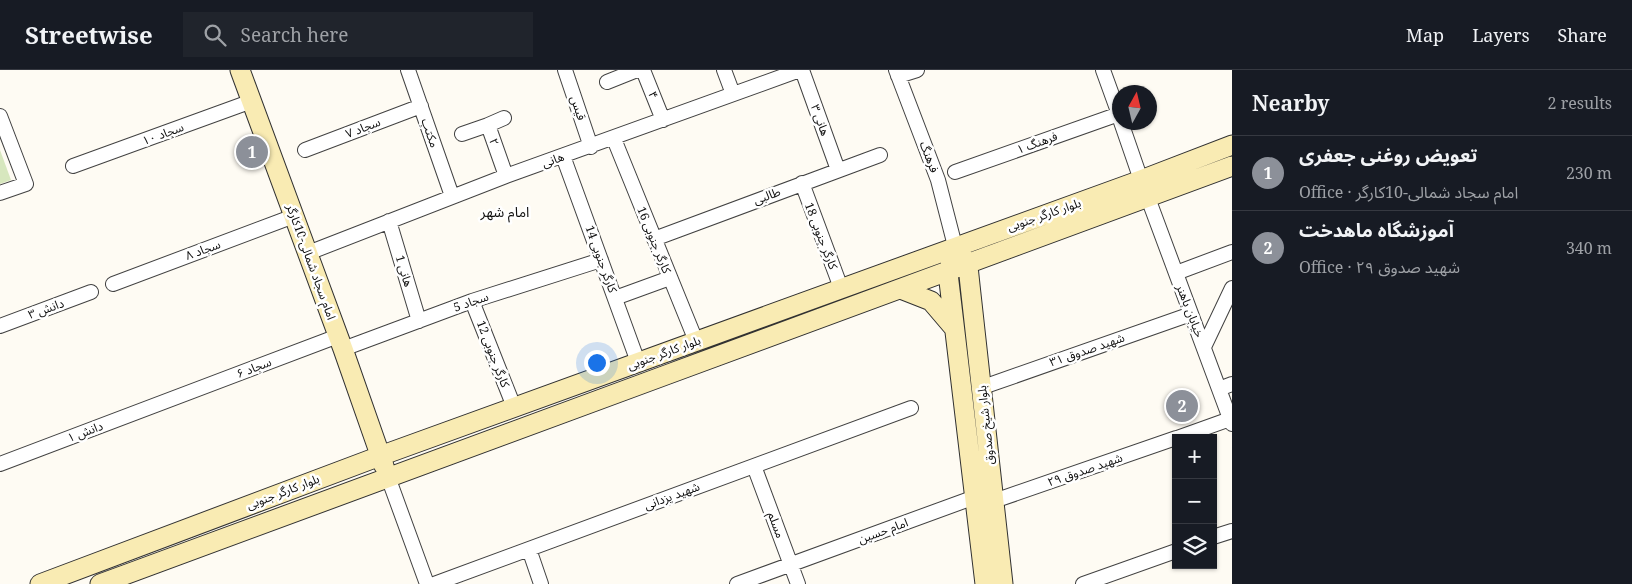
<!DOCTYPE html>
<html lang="en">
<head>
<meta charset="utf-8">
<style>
  body { margin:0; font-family:"Noto Serif","Noto Sans Arabic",serif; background:#20242c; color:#f1f3f6 }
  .controls { position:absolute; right:15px; bottom:15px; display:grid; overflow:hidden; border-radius:0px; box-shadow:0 1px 4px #0004 }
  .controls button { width:45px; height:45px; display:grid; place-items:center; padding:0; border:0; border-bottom:1px solid #363941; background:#171b24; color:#f1f3f6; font:25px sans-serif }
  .compass { position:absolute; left:1112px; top:15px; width:45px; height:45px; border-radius:50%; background:#171b24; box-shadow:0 1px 4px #0004; rotate:8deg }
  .you { position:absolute; left:596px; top:292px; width:18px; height:18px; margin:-12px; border:4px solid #fff; border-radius:50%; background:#1a73e8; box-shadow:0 0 0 8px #1a73e833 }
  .badge { display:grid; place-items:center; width:32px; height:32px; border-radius:50%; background:#8c9099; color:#fff; font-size:16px; font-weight:700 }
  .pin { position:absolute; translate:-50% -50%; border:2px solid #fff; box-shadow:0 1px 5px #0006 }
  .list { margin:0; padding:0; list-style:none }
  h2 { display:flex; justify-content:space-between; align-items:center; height:65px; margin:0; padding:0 20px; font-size:21px }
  h2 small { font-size:16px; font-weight:400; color:#9ea1a6 }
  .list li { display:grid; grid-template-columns:32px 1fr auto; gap:15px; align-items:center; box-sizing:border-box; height:75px; padding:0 20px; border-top:1px solid #363941 }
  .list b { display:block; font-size:19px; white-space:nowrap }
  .list p { margin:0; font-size:16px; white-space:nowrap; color:#9ea1a6 }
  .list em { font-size:16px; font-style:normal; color:#9ea1a6 }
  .icon { flex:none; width:28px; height:28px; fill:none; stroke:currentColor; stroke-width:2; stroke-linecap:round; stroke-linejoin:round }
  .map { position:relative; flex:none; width:1232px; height:514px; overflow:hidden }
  header { display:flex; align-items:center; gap:30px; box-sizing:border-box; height:70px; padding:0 25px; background:#171b24; border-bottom:1px solid #363941 }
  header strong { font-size:24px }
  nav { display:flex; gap:28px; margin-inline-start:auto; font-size:18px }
  .search { width:350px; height:45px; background:#20242c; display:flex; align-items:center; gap:12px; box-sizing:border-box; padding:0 18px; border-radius:0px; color:#9ea1a6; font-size:19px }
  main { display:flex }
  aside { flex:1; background:#171b24 }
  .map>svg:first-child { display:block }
  .green { fill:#d7e7be }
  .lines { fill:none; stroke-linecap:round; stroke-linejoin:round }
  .street-casing { stroke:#424242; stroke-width:16 }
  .secondary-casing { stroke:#313131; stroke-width:21 }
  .street { stroke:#fff; stroke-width:14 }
  .secondary { stroke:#f9ebb3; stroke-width:19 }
  .labels { text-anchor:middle; stroke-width:5; stroke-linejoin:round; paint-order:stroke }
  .street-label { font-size:12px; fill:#0f0f0f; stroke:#fff }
  .neighbourhood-label { font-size:14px; fill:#0f0f0f; stroke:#fff }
</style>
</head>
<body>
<header>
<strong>Streetwise</strong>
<div class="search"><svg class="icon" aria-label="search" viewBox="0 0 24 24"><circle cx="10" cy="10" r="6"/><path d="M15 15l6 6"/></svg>Search here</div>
<nav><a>Map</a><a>Layers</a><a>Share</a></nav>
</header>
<main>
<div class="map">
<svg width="1232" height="514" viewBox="0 0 1232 514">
  <rect width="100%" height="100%" fill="#fefbf3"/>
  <path class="green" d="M 0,80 L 11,110 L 0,114 Z"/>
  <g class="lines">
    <defs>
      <path id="street" d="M 408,0 L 452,126
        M 565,0 L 591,77
        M 643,0 L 663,50
        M 724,0 L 733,24
        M 802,0 L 838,100
        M 896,0 L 938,110 L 955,176
        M 1103,0 L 1120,47
        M 898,6 L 917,0
        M 607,12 L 637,0
        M 0,46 L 26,114 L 0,123
        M 504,48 L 488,55 L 506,106
        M 1121,52 L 1141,110
        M 462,64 L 488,55
        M 614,69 L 696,271
        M 305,80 L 421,36
        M 563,86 L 638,292
        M 73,96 L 252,31
        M 955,102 L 1119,44
        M 802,113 L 841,218
        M 1148,128 L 1232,354
        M 389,151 L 419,251
        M 654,169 L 880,85
        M 308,183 L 506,106 L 800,0
        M 1176,203 L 1232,182
        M 113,214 L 294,146
        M 615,228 L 670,208
        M 472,231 L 514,337
        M 0,256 L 91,222
        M 1204,277 L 1232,218
        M 343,279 L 472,231 L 601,190
        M 983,317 L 1191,244
        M 1219,319 L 1232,314
        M 1177,368 L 1230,349
        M 0,394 L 338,266
        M 754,396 L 798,514
        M 388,407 L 427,514
        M 994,431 L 1176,368
        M 1213,467 L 1232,461
        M 529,479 L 541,514
        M 434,514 L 911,338
        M 737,514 L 975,427
        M 1083,514 L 1176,481"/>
      <path id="secondary" d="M 240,0 L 343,279 L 384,396
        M 962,186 L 968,196 L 970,215 L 1003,514
        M 951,193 L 948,203 L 985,514
        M 903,220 L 931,231 L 954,258
        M 40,514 L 380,386 L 1141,110 L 1232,75
        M 100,514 C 477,373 855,237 1232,96"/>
    </defs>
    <use href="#street" class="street-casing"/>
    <use href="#secondary" class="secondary-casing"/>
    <use href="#street" class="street"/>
    <use href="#secondary" class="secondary"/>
  </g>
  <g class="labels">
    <g class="street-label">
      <text transform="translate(653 25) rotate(69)" y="4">۴</text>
      <text transform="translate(578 38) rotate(71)" y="4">قیس</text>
      <text transform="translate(820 50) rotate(70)" y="4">هانی ۳</text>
      <text transform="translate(363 58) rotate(-21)" y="4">سجاد ۷</text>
      <text transform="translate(430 63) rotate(71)" y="4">مکتب</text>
      <text transform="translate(163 64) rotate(-20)" y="4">سجاد ۱۰</text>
      <text transform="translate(494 72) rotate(71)" y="4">۲</text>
      <text transform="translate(1037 73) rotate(-20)" y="4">فرهنگ ۱</text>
      <text transform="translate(929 87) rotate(69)" y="4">فرهنگ</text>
      <text transform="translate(553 90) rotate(-19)" y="4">هانی</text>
      <text transform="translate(767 126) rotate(-20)" y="4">طالبی</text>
      <text transform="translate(1044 145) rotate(-19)" y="4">بلوار کارگر جنوبی</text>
      <text transform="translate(821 166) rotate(69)" y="4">کارگر جنوبی 18</text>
      <text transform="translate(654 170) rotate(68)" y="4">کارگر جنوبی 16</text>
      <text transform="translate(203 180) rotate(-20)" y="4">سجاد ۸</text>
      <text transform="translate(601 189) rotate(70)" y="4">کارگر جنوبی 14</text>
      <text transform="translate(311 192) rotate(70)" y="4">امام سجاد شمالی-10کارگر</text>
      <text transform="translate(404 201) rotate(73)" y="4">هانی 1</text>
      <text transform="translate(471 232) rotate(-19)" y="4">سجاد 5</text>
      <text transform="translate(46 239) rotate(-20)" y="4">دانش ۳</text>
      <text transform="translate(1190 241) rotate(69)" y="4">خیابان باهنر</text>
      <text transform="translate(1087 280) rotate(-19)" y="4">شهید صدوق ۳۱</text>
      <text transform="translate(664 283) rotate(-20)" y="4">بلوار کارگر جنوبی</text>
      <text transform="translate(493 284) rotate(69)" y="4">کارگر جنوبی 12</text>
      <text transform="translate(254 298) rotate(-21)" y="4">سجاد ۶</text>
      <text transform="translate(986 355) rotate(-96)" y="4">بلوار شیخ صدوق</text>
      <text transform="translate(85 362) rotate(-21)" y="4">دانش ۱</text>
      <text transform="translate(1085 400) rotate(-19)" y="4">شهید صدوق ۲۹</text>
      <text transform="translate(283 422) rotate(-21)" y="4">بلوار کارگر جنوبی</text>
      <text transform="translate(672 426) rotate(-20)" y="4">شهید یزدانی</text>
      <text transform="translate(776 455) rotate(70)" y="4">مسلم</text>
      <text transform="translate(883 461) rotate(-20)" y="4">امام حسین</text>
    </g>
    <g class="neighbourhood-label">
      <text x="505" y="147">امام شهر</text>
    </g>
  </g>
</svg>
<div class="controls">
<button>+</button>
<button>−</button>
<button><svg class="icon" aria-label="layers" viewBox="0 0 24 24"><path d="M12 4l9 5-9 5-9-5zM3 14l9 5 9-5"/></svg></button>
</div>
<svg class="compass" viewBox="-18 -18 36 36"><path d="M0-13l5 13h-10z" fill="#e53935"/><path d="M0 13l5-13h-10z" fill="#9ea1a6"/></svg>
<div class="you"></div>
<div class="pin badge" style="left:252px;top:82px">1</div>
<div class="pin badge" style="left:1182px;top:336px">2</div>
</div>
<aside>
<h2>Nearby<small>2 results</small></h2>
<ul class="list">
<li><span class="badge">1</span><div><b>تعویض روغنی جعفری</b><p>Office · امام سجاد شمالی-10کارگر</p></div><em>230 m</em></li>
<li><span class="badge">2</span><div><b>آموزشگاه ماهدخت</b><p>Office · شهید صدوق ۲۹</p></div><em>340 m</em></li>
</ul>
</aside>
</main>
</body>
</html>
